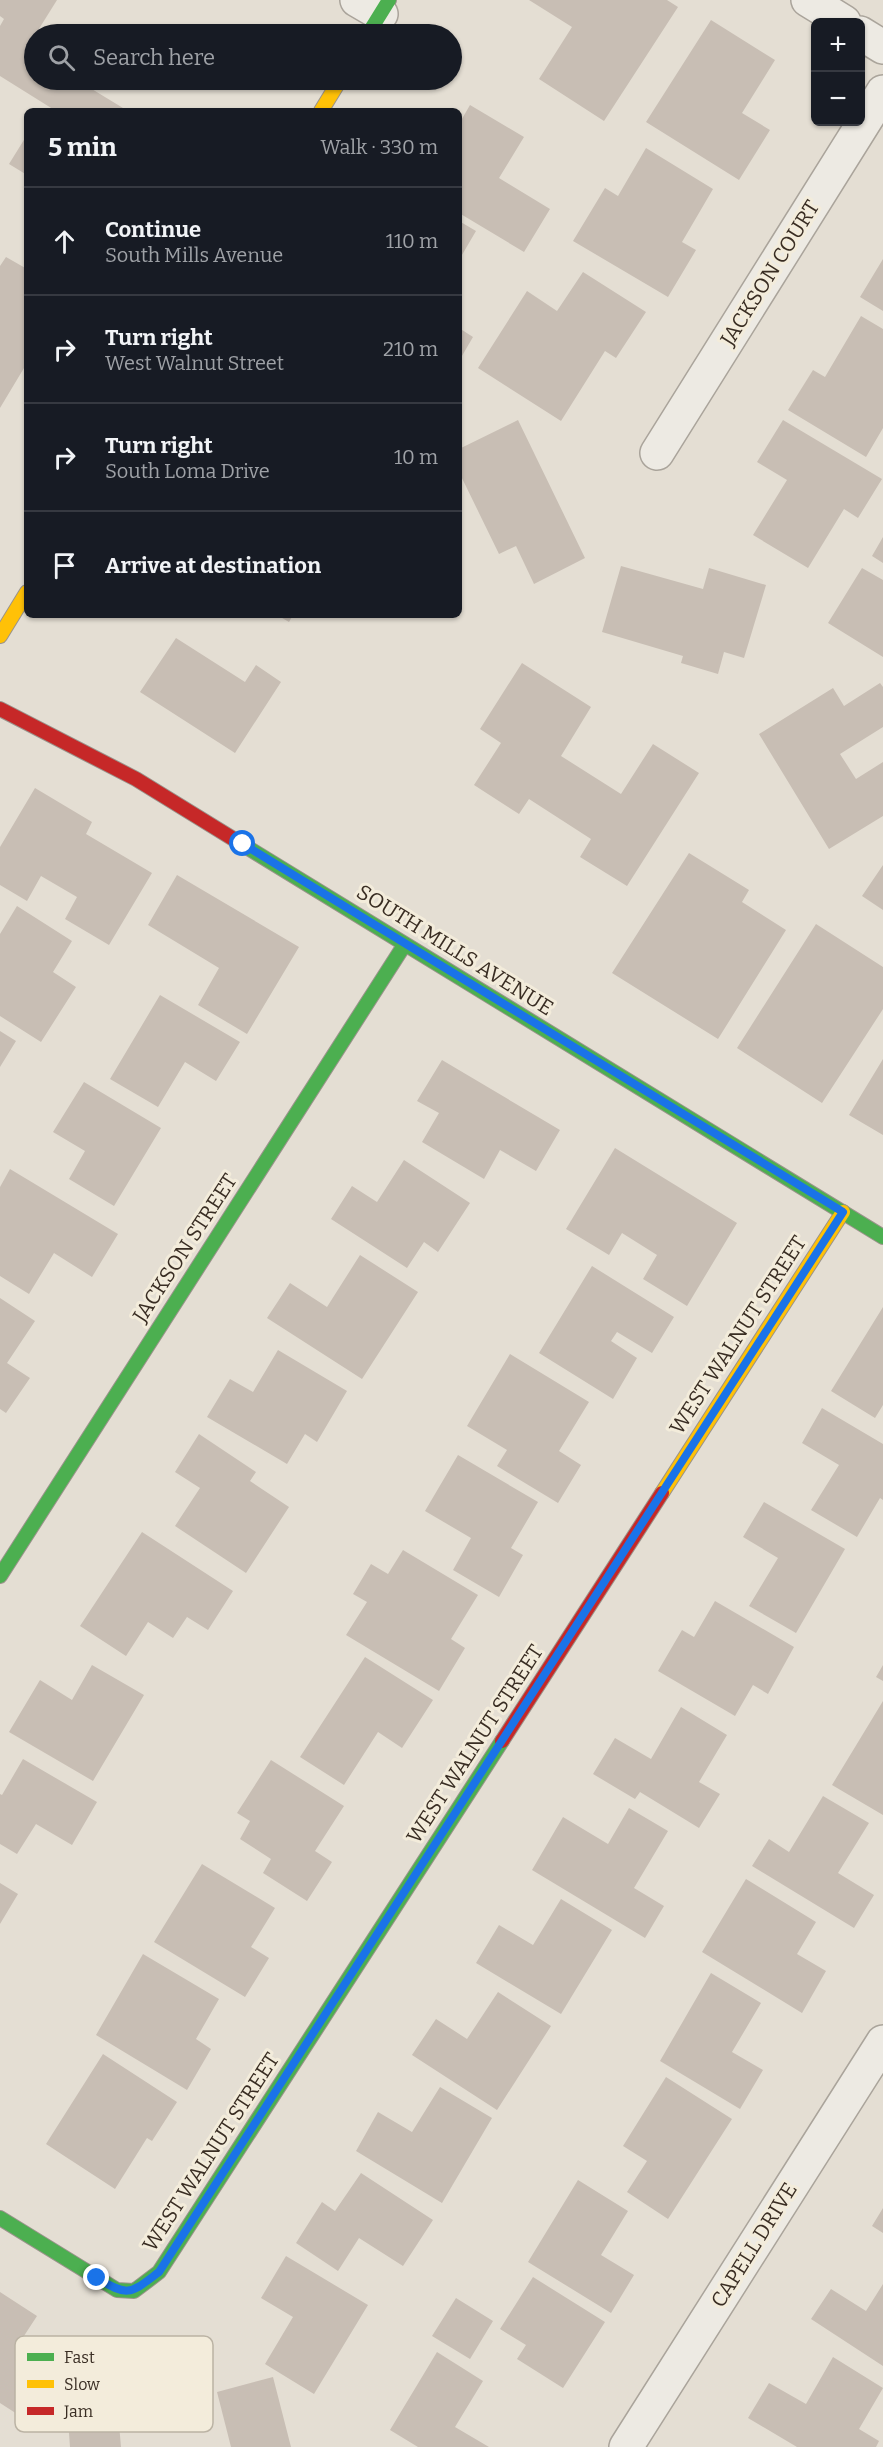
<!DOCTYPE html>
<html lang="en">
<head>
<meta charset="utf-8">
<style>
  body { margin:0; font-family:Bitter,serif; background:#242831; color:#f1f3f6 }
  .controls { position:absolute; right:18px; top:18px; display:grid; overflow:hidden; border-radius:9px; box-shadow:0 2px 4px #0004 }
  .controls button { width:54px; height:54px; display:grid; place-items:center; padding:0; border:0; border-bottom:2px solid #363941; background:#171b24; color:#f1f3f6; font:30px sans-serif }
  .stop { position:absolute; width:18px; height:18px; margin:-14px; border:4px solid #1a73e8; border-radius:50%; background:#fff }
  .stop.end { background:#1a73e8; border-color:#fff; box-shadow:0 2px 6px #0008 }
  .list { margin:0; padding:0; list-style:none }
  h2 { display:flex; justify-content:space-between; align-items:center; height:78px; margin:0; padding:0 24px; font-size:26px }
  h2 small { font-size:20px; font-weight:400; color:#9ea1a6 }
  .list li { display:grid; grid-template-columns:39px 1fr auto; gap:18px; align-items:center; box-sizing:border-box; height:108px; padding:0 24px; border-top:2px solid #363941 }
  .list b { display:block; font-size:22px; white-space:nowrap }
  .list p { margin:0; font-size:20px; white-space:nowrap; color:#9ea1a6 }
  .list em { font-size:20px; font-style:normal; color:#9ea1a6 }
  .icon { flex:none; width:33px; height:33px; fill:none; stroke:currentColor; stroke-width:2; stroke-linecap:round; stroke-linejoin:round }
  .map { position:relative; flex:none; width:883px; height:2447px; overflow:hidden }
  .search { position:absolute; background:#171b24; box-shadow:0 2px 4px #0004; left:24px; top:24px; width:438px; height:66px; display:flex; align-items:center; gap:15px; box-sizing:border-box; padding:0 21px; border-radius:33px; color:#9ea1a6; font-size:22px }
  .panel { position:absolute; background:#171b24; box-shadow:0 2px 4px #0004; left:24px; top:108px; width:438px; height:510px; border-radius:9px }
  .map>svg:first-child { display:block }
  .building { fill:#c8beb4 }
  .lines { fill:none; stroke-linecap:round; stroke-linejoin:round }
  .street-casing { stroke:#aaa49b; stroke-width:36 }
  .fast-casing { stroke:#9a938b; stroke-width:16 }
  .slow-casing { stroke:#9a938b; stroke-width:16 }
  .jam-casing { stroke:#9a938b; stroke-width:16 }
  .street { stroke:#edeae3; stroke-width:33 }
  .fast { stroke:#4caf50; stroke-width:14 }
  .slow { stroke:#ffc107; stroke-width:14 }
  .jam { stroke:#c62828; stroke-width:14 }
  .route { stroke:#1a73e8; stroke-width:8 }
  .labels { text-anchor:middle; stroke-width:6; stroke-linejoin:round; paint-order:stroke }
  .street-label { font-size:21px; fill:#392d23; stroke:#f3ecdb }
  .key { fill:#f3ecdb; stroke:#bbb3a4; stroke-width:1.5 }
  .key-label { font-size:16px; fill:#392d23 }
</style>
</head>
<body>
<div class="map">
<svg width="883" height="2447" viewBox="0 0 883 2447">
  <rect width="100%" height="100%" fill="#e4ded3"/>
  <path class="building" d="M 0,0 L 57,0 L 27,48 L 34,53 L 34,80 L 77,80 L 123,108 L 122,111 L 56,111 L 0,76 L 0,26 L 4,19 L 0,16 Z
    M 529,0 L 667,0 L 678,7 L 604,121 L 539,79 L 572,27 Z
    M 711,20 L 775,60 L 742,113 L 770,130 L 739,180 L 646,122 Z
    M 470,105 L 524,137 L 499,178 L 550,209 L 524,252 L 459,213 L 459,124 Z
    M 27,135 L 27,175 L 9,164 Z
    M 646,148 L 713,189 L 682,242 L 696,250 L 668,297 L 573,241 L 605,188 L 618,196 Z
    M 459,221 L 476,231 L 459,260 Z
    M 6,257 L 27,269 L 27,363 L 0,408 L 0,266 Z
    M 883,259 L 883,311 L 860,297 Z
    M 583,272 L 646,312 L 616,358 L 605,351 L 561,421 L 478,368 L 527,291 L 557,311 Z
    M 861,316 L 883,329 L 883,428 L 866,457 L 788,410 L 813,370 L 825,377 Z
    M 459,328 L 473,337 L 459,361 Z
    M 518,420 L 585,558 L 534,584 L 516,546 L 499,554 L 459,472 L 459,449 Z
    M 783,420 L 882,479 L 858,518 L 844,509 L 808,568 L 753,535 L 787,480 L 757,462 Z
    M 883,537 L 883,563 L 872,556 Z
    M 621,566 L 703,589 L 709,568 L 766,585 L 744,658 L 724,652 L 718,674 L 681,663 L 683,656 L 602,632 Z
    M 862,568 L 883,580 L 883,657 L 828,623 Z
    M 277,615 L 293,615 L 289,622 Z
    M 176,638 L 245,682 L 256,665 L 281,682 L 235,753 L 140,692 Z
    M 522,663 L 591,707 L 561,756 L 621,794 L 653,744 L 699,773 L 627,886 L 580,857 L 591,839 L 529,799 L 519,814 L 474,785 L 501,743 L 480,729 Z
    M 880,683 L 883,687 L 883,727 L 840,754 L 856,779 L 883,762 L 883,816 L 829,849 L 759,734 L 833,688 L 844,706 Z
    M 35,788 L 92,822 L 86,834 L 152,873 L 109,945 L 65,919 L 77,897 L 41,876 L 27,901 L 0,885 L 0,847 Z
    M 689,853 L 749,890 L 742,902 L 786,930 L 718,1039 L 612,973 Z
    M 883,865 L 883,910 L 862,896 Z
    M 177,875 L 299,947 L 247,1034 L 198,1005 L 219,968 L 148,925 Z
    M 17,906 L 72,941 L 53,972 L 76,987 L 41,1042 L 0,1016 L 0,934 Z
    M 816,924 L 883,967 L 883,1009 L 822,1103 L 737,1048 Z
    M 160,995 L 240,1042 L 216,1081 L 185,1062 L 158,1107 L 110,1079 Z
    M 0,1031 L 16,1041 L 0,1067 Z
    M 883,1059 L 883,1135 L 849,1115 Z
    M 442,1060 L 560,1130 L 536,1171 L 500,1150 L 484,1179 L 422,1142 L 439,1113 L 417,1101 Z
    M 84,1082 L 161,1128 L 114,1206 L 69,1179 L 85,1151 L 53,1132 Z
    M 615,1148 L 737,1223 L 687,1306 L 643,1279 L 657,1255 L 622,1233 L 609,1255 L 566,1229 Z
    M 404,1160 L 470,1203 L 438,1252 L 424,1242 L 407,1268 L 331,1219 L 352,1186 L 377,1202 Z
    M 10,1169 L 118,1234 L 92,1277 L 54,1253 L 29,1294 L 0,1276 L 0,1187 Z
    M 360,1255 L 418,1292 L 362,1379 L 267,1318 L 290,1283 L 327,1307 Z
    M 592,1266 L 674,1317 L 652,1353 L 617,1332 L 611,1341 L 637,1358 L 613,1399 L 539,1353 Z
    M 0,1298 L 35,1321 L 7,1363 L 30,1378 L 6,1413 L 0,1409 Z
    M 883,1307 L 883,1405 L 875,1418 L 831,1391 Z
    M 278,1350 L 347,1391 L 317,1442 L 305,1434 L 287,1464 L 207,1417 L 230,1379 L 253,1392 Z
    M 510,1354 L 589,1402 L 559,1451 L 581,1465 L 558,1503 L 497,1466 L 507,1450 L 467,1426 Z
    M 822,1408 L 883,1444 L 883,1500 L 880,1498 L 857,1537 L 811,1510 L 839,1465 L 802,1443 Z
    M 199,1434 L 256,1472 L 250,1481 L 289,1507 L 246,1573 L 175,1526 L 200,1488 L 175,1472 Z
    M 458,1455 L 538,1502 L 511,1548 L 523,1555 L 499,1597 L 453,1570 L 471,1538 L 425,1511 Z
    M 764,1502 L 845,1549 L 796,1633 L 749,1606 L 778,1558 L 743,1537 Z
    M 142,1532 L 233,1591 L 208,1630 L 187,1617 L 173,1638 L 148,1622 L 126,1656 L 80,1626 Z
    M 403,1550 L 478,1595 L 451,1639 L 465,1648 L 439,1691 L 346,1635 L 367,1602 L 353,1594 L 371,1564 L 388,1574 Z
    M 715,1601 L 794,1647 L 768,1694 L 753,1685 L 735,1716 L 658,1671 L 682,1630 L 694,1637 Z
    M 365,1657 L 433,1700 L 402,1748 L 378,1732 L 344,1785 L 300,1757 Z
    M 92,1665 L 144,1695 L 93,1781 L 9,1732 L 40,1680 L 72,1700 Z
    M 883,1665 L 883,1681 L 876,1677 Z
    M 883,1701 L 883,1815 L 832,1785 Z
    M 681,1707 L 727,1735 L 699,1782 L 720,1794 L 699,1828 L 640,1792 L 635,1799 L 593,1774 L 615,1738 L 651,1759 Z
    M 23,1759 L 97,1802 L 72,1845 L 36,1824 L 17,1854 L 0,1844 L 0,1794 L 2,1795 Z
    M 271,1760 L 344,1806 L 315,1851 L 332,1862 L 307,1901 L 263,1873 L 271,1859 L 240,1839 L 250,1821 L 237,1813 Z
    M 823,1796 L 869,1823 L 838,1873 L 874,1895 L 854,1928 L 752,1866 L 769,1839 L 789,1852 Z
    M 629,1808 L 668,1831 L 634,1888 L 664,1906 L 645,1938 L 532,1870 L 563,1817 L 608,1844 Z
    M 202,1864 L 275,1908 L 251,1947 L 269,1958 L 245,1997 L 154,1942 Z
    M 746,1879 L 816,1922 L 797,1954 L 826,1971 L 802,2013 L 702,1952 Z
    M 0,1883 L 18,1894 L 0,1924 Z
    M 561,1899 L 612,1930 L 561,2014 L 476,1963 L 499,1925 L 533,1945 Z
    M 143,1954 L 219,1999 L 196,2039 L 211,2049 L 187,2090 L 96,2035 Z
    M 711,1973 L 761,2003 L 732,2052 L 763,2070 L 740,2109 L 660,2061 Z
    M 498,1992 L 551,2026 L 497,2110 L 412,2055 L 436,2019 L 467,2039 Z
    M 103,2054 L 177,2102 L 152,2141 L 147,2138 L 115,2189 L 46,2144 Z
    M 666,2077 L 732,2119 L 668,2219 L 627,2192 L 647,2161 L 623,2146 Z
    M 440,2087 L 492,2118 L 442,2203 L 356,2151 L 378,2112 L 412,2132 Z
    M 361,2173 L 433,2220 L 403,2266 L 359,2238 L 338,2271 L 296,2243 L 322,2202 L 335,2211 Z
    M 578,2180 L 628,2211 L 601,2255 L 634,2275 L 611,2313 L 528,2262 Z
    M 883,2208 L 883,2233 L 872,2226 Z
    M 286,2256 L 368,2305 L 314,2394 L 265,2364 L 293,2317 L 261,2298 Z
    M 533,2277 L 605,2322 L 563,2388 L 517,2359 L 526,2345 L 500,2329 Z
    M 883,2284 L 883,2366 L 811,2319 L 831,2289 L 866,2311 Z
    M 0,2292 L 37,2316 L 20,2342 L 65,2371 L 31,2423 L 0,2403 Z
    M 456,2298 L 493,2321 L 470,2359 L 432,2336 Z
    M 437,2352 L 483,2381 L 455,2427 L 489,2447 L 418,2447 L 390,2430 Z
    M 833,2357 L 883,2388 L 859,2429 L 879,2441 L 876,2447 L 797,2447 L 748,2418 L 769,2383 L 806,2404 Z
    M 273,2377 L 291,2447 L 231,2447 L 217,2392 Z
    M 117,2401 L 121,2447 L 70,2447 L 67,2405 Z"/>
  <g class="lines">
    <defs>
      <path id="street" d="M 357,0 L 381,14
        M 808,0 L 844,22
        M 860,33 L 883,47
        M 657,453 L 883,92
        M 626,2447 L 883,2042"/>
      <path id="fast" d="M 368,34 L 389,0
        M 240,843 L 883,1237
        M 0,1576 L 405,944
        M 0,2218 L 117,2290 L 134,2291 L 159,2272 L 502,1741"/>
      <path id="slow" d="M 321,111 L 340,80
        M 0,636 L 27,592
        M 662,1493 L 843,1212"/>
      <path id="jam" d="M 0,709 L 136,779 L 240,843
        M 502,1741 L 662,1493"/>
    </defs>
    <use href="#street" class="street-casing"/>
    <use href="#fast" class="fast-casing"/>
    <use href="#slow" class="slow-casing"/>
    <use href="#jam" class="jam-casing"/>
    <use href="#street" class="street"/>
    <use href="#fast" class="fast"/>
    <use href="#slow" class="slow"/>
    <use href="#jam" class="jam"/>
  </g>
  <g class="lines">
    <path class="route" d="M 97,2278 C 129,2298 131,2293 159,2272 L 843,1212 L 243,844"/>
  </g>
  <g class="labels">
    <g class="street-label">
      <text transform="translate(770 273) rotate(-58)" y="7">JACKSON COURT</text>
      <text transform="translate(455 950) rotate(32)" y="7">SOUTH MILLS AVENUE</text>
      <text transform="translate(185 1248) rotate(-57)" y="7">JACKSON STREET</text>
      <text transform="translate(738 1335) rotate(-57)" y="7">WEST WALNUT STREET</text>
      <text transform="translate(475 1744) rotate(-57)" y="7">WEST WALNUT STREET</text>
      <text transform="translate(211 2152) rotate(-57)" y="7">WEST WALNUT STREET</text>
      <text transform="translate(754 2245) rotate(-58)" y="7">CAPELL DRIVE</text>
    </g>
  </g>
  <rect x="15" y="2336" width="198" height="96" rx="9" class="key"/>
  <rect x="27" y="2353" width="27" height="8" fill="#4caf50"/>
  <rect x="27" y="2380" width="27" height="8" fill="#ffc107"/>
  <rect x="27" y="2407" width="27" height="8" fill="#c62828"/>
  <g class="key-label">
    <text x="64" y="2363">Fast</text>
    <text x="64" y="2390">Slow</text>
    <text x="64" y="2417">Jam</text>
  </g>
</svg>
<div class="controls">
<button>+</button>
<button>−</button>
</div>
<div class="stop" style="left:243px;top:844px"></div>
<div class="stop end" style="left:97px;top:2278px"></div>
<div class="search"><svg class="icon" aria-label="search" viewBox="0 0 24 24"><circle cx="10" cy="10" r="6"/><path d="M15 15l6 6"/></svg>Search here</div>
<section class="panel">
<h2>5 min<small>Walk · 330 m</small></h2>
<ul class="list">
<li><svg class="icon" aria-label="ahead" viewBox="0 0 24 24"><path d="M12 20V5M6 11l6-6 6 6"/></svg><div><b>Continue</b><p>South Mills Avenue</p></div><em>110 m</em></li>
<li><svg class="icon" aria-label="right" viewBox="0 0 24 24"><path d="M7 20v-9h11M14 6l5 5-5 5"/></svg><div><b>Turn right</b><p>West Walnut Street</p></div><em>210 m</em></li>
<li><svg class="icon" aria-label="right" viewBox="0 0 24 24"><path d="M7 20v-9h11M14 6l5 5-5 5"/></svg><div><b>Turn right</b><p>South Loma Drive</p></div><em>10 m</em></li>
<li><svg class="icon" aria-label="arrive" viewBox="0 0 24 24"><path d="M6 21V4h12l-3 4 3 4H6"/></svg><div><b>Arrive at destination</b></div></li>
</ul>
</section>
</div>
</body>
</html>
